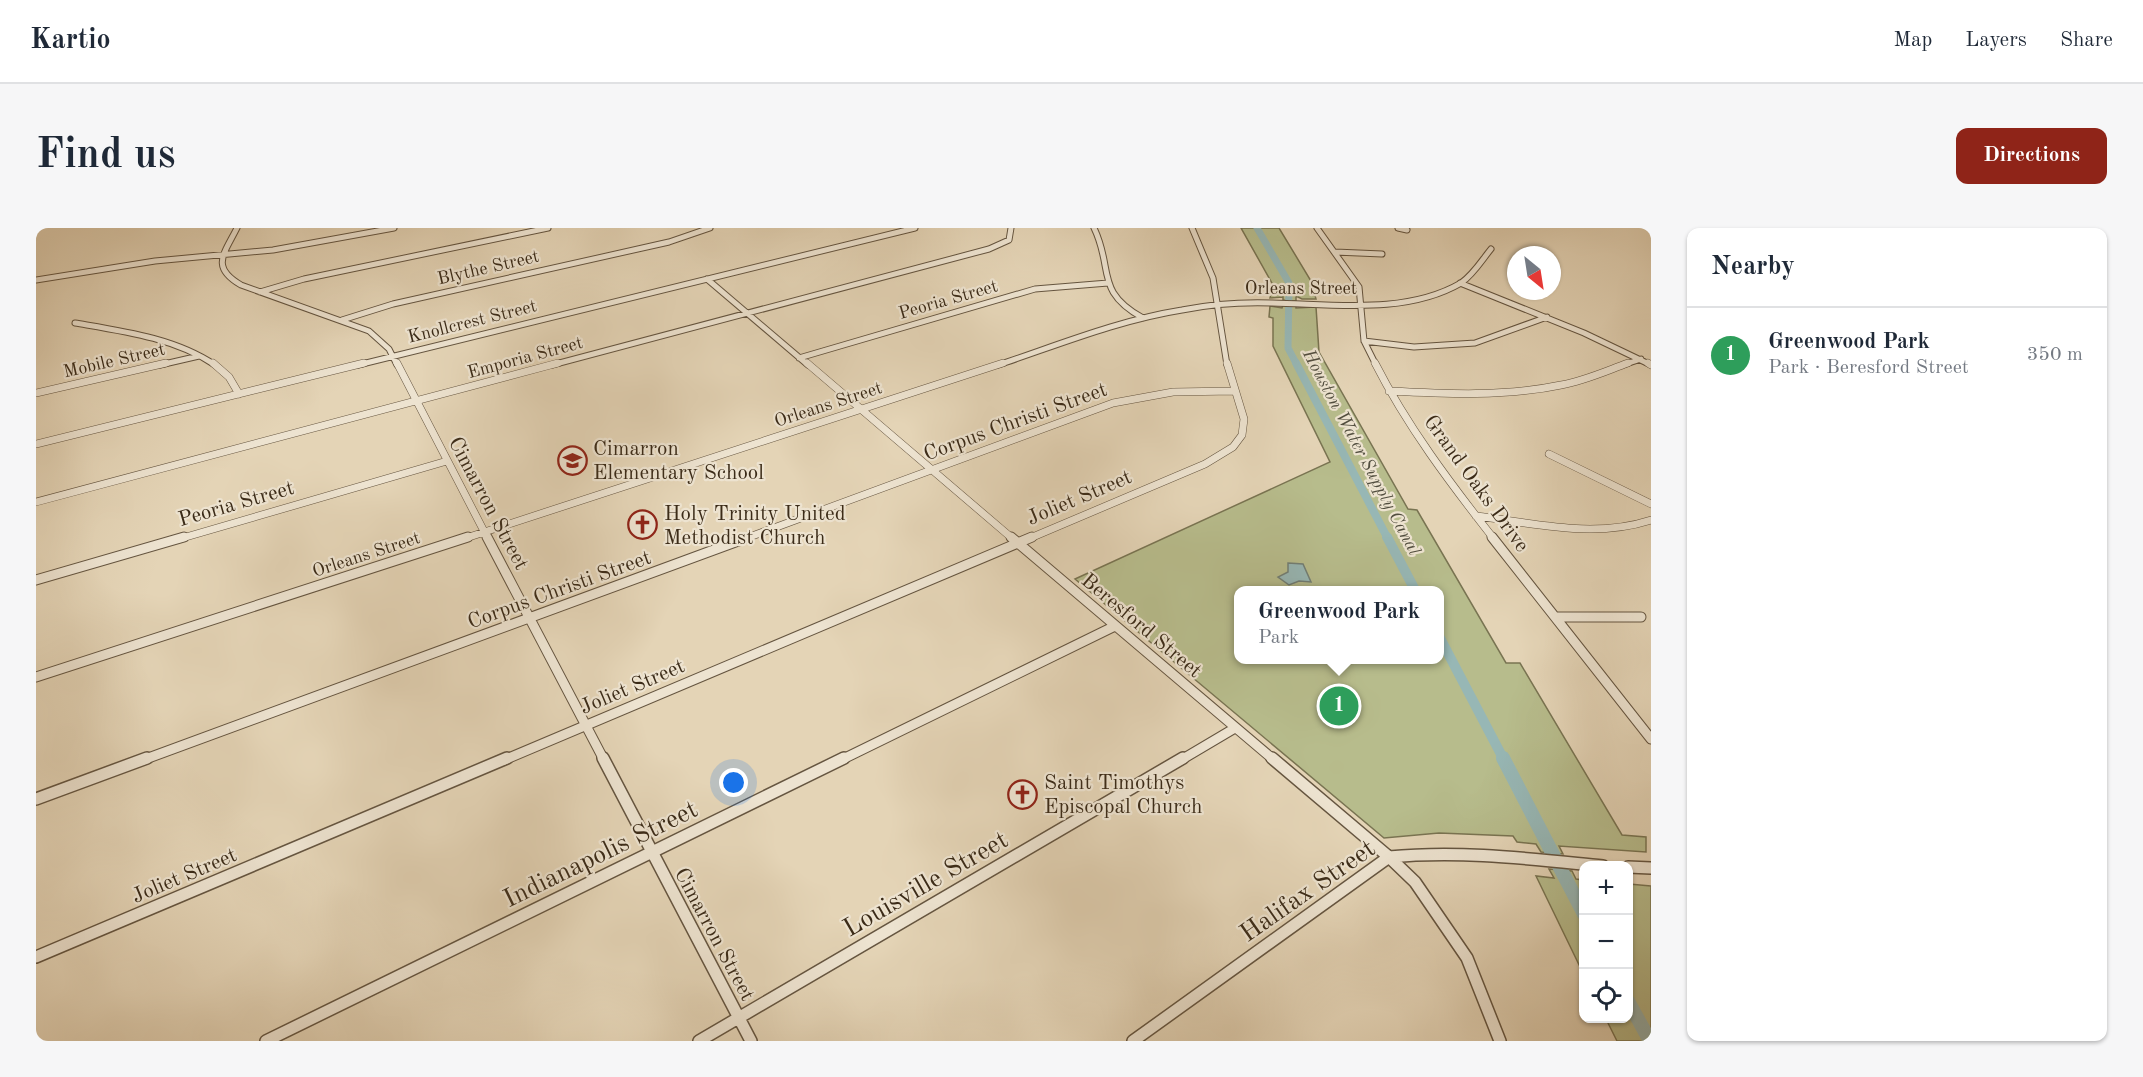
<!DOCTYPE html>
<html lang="en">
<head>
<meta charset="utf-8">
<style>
  body { margin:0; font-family:"Old Standard TT",serif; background:#f6f6f7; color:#1f2937 }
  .controls { position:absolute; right:18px; bottom:18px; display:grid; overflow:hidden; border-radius:12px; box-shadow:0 2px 4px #0004 }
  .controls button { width:54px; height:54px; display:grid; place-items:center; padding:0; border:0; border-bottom:2px solid #e0e1e3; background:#fff; color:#1f2937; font:30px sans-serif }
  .compass { position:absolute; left:1471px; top:18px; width:54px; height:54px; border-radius:50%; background:#fff; box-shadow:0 2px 4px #0004; rotate:150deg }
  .you { position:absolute; left:698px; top:555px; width:21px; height:21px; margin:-15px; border:4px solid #fff; border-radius:50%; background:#1a73e8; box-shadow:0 0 0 9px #1a73e833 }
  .badge { display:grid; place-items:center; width:39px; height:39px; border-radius:50%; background:#8f2418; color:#fff; font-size:20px; font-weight:700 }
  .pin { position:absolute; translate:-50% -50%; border:3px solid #fff; box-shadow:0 2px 6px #0006 }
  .popup { position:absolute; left:1198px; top:358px; width:210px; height:78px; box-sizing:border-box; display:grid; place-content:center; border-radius:12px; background:#fff; filter:drop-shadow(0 2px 4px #0005); font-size:20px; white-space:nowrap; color:#747a83 }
  .popup b { font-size:22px; color:#1f2937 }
  .popup::after { content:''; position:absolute; left:50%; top:100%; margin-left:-12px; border:12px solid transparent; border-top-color:#fff }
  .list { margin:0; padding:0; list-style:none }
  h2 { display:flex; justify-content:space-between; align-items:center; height:78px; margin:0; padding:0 24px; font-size:26px }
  h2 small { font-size:20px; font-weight:400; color:#747a83 }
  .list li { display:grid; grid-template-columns:39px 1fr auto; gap:18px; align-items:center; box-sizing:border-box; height:96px; padding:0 24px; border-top:2px solid #e0e1e3 }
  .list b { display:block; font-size:22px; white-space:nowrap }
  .list p { margin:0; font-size:20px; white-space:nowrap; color:#747a83 }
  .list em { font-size:20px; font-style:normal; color:#747a83 }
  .icon { flex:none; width:33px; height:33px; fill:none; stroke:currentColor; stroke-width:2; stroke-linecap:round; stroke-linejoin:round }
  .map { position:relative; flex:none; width:1615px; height:813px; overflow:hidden; border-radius:12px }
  header { display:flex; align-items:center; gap:36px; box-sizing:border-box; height:84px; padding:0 30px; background:#fff; border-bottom:2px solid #e0e1e3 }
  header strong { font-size:28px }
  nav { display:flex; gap:33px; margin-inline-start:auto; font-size:21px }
  .intro { display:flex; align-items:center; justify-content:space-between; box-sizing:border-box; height:144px; padding:0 36px }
  h1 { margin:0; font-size:42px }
  .button { padding:15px 27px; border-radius:12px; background:#8f2418; color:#fff; font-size:21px; font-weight:700 }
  main { display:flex; gap:36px; padding:0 36px }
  aside { flex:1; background:#fff; border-radius:12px; box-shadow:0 2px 4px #0004 }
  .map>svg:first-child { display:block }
  .green { fill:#b7bc8c; stroke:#797452; stroke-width:1.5; fill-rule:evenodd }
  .water { fill:#97b7b5; stroke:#727f76; stroke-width:1.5 }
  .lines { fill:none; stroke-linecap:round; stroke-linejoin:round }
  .canal-far3 { stroke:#97b7b5; stroke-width:7 }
  .canal-far2 { stroke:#97b7b5; stroke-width:8 }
  .canal-far1 { stroke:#97b7b5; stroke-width:10 }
  .canal { stroke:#97b7b5; stroke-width:14 }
  .street-far3-casing { stroke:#655540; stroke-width:7 }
  .street-far2-casing { stroke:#655540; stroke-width:8 }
  .street-far1-casing { stroke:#655540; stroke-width:11 }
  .street-casing { stroke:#655540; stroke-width:14 }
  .street-far3 { stroke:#ede3d0; stroke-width:5 }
  .street-far2 { stroke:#ede3d0; stroke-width:7 }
  .street-far1 { stroke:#ede3d0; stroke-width:9 }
  .street { stroke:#ede3d0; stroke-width:11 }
  .labels { text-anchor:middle; stroke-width:4.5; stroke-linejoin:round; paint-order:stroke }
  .far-street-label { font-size:18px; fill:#3b2b18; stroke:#ede3d0 }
  .far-water-label { font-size:18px; font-style:italic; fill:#524e3f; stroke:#ede3d0 }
  .street-label { font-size:21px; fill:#3b2b18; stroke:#ede3d0 }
  .poi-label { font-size:21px; fill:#3b2b18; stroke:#ede3d0; text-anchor:start }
  .near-street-label { font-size:26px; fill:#3b2b18; stroke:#ede3d0 }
</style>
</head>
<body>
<header>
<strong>Kartio</strong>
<nav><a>Map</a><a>Layers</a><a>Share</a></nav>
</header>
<div class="intro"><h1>Find us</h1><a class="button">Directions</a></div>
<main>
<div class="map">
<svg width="1615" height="813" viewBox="0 0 1615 813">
  <rect width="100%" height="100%" fill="#e4d4b6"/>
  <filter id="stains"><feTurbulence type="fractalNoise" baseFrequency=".00333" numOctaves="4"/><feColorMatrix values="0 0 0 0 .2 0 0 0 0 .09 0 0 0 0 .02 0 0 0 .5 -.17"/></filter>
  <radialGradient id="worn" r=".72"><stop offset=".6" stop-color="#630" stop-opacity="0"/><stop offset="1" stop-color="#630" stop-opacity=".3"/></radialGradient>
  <path class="green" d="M 1205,0 L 1243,0 L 1275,53 L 1280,71 L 1266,71 L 1260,68 L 1260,73 L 1247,72 L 1247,69 L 1234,70 L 1237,57 Z
    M 1247,77 L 1260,77 L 1260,80 L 1280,79 L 1283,124 L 1372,281 L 1381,282 L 1470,435 L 1484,435 L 1586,607 L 1610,609 L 1610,624 L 1523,618 L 1527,626 L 1505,624 L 1500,616 L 1481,614 L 1477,608 L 1403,605 L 1348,610 L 1039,351 L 1294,234 L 1237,118 L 1237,90 L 1233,89 L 1234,78 L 1246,80 ZM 1202,362 L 1404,362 L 1404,432 L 1202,432 Z
    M 1513,641 L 1536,643 L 1540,651 L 1547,652 L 1547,745 L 1500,648 L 1518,650 Z
    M 1593,656 L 1615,658 L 1615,813 L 1581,813 L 1570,791 L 1592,790 Z"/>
  <path class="water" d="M 1252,335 L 1267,336 L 1275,354 L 1263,353 L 1253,357 L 1242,349 L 1252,344 Z"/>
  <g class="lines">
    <path class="canal-far3" d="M 1221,0 L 1253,55 L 1252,120 L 1261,137"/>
    <path class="canal-far2" d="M 1260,135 L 1352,311"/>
    <path class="canal-far1" d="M 1351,309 L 1379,362
      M 1404,410 L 1468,532"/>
    <path class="canal" d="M 1467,530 L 1548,686
      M 1592,773 L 1614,813"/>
    <defs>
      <path id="street-far3" d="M 201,0 C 188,26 174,39 205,57 L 333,103 L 353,121 L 361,137
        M 1058,0 C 1078,41 1058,63 1107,90
        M 1156,0 L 1177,50 L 1191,137
        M 1281,0 L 1323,59 L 1328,113 L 1340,137
        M 1362,0 L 1371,2
        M 1299,24 L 1346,26
        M 671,51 L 772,137
        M 0,52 L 119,33 L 237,22 L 358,0
        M 1424,55 L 1548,105 L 1615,137
        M 224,64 L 268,51 L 512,0
        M 306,92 L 357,76 L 633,14 L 674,0
        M 39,95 C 86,103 139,110 179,137
        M 1328,113 L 1378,119 L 1439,115 L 1511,89
        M 763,130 L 999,61 L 1072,55
        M 124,137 L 163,128
        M 322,137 L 879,0
        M 516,137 L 953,21 L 973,12 L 975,0
        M 962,137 C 1022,117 1083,92 1146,82 C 1176,76 1206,74 1236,75 C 1297,76 1370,87 1425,55 C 1437,47 1446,32 1455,21
        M 1587,137 L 1605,131"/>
      <path id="street-far2" d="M 177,135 L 193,149 L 203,166
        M 361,135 L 452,311
        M 771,135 L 977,311
        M 1339,135 C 1371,198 1414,255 1458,311
        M 1612,135 L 1615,137
        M 1353,163 C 1411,166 1468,169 1525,157 C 1548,153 1570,143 1592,135
        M 0,165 L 130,135
        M 0,216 L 328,135
        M 1513,226 L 1615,276
        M 0,274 L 522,135
        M 1440,288 C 1498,295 1557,311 1615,292
        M 143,311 L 411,233
        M 427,311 L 967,135
        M 708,311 L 1077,175 L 1137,164 L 1198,163
        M 992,311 L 1169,236 L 1197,219 L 1206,207 L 1208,191 L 1191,135"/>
      <path id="street-far1" d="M 451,309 L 568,532
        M 975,309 L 1238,532
        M 1456,309 L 1615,511
        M 0,352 L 148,309
        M 1519,389 L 1605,389
        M 0,449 L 432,309
        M 107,532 L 713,309
        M 468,532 L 996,309
        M 805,532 L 1079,398
        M 1145,532 L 1199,500"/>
      <path id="street" d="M 567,530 L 715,813
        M 1236,530 L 1353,629 L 1379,654 L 1431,730 L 1464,813
        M 0,571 L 111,530
        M 1592,639 L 1615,640
        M 0,729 L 471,530
        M 230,813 L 808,530
        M 663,813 L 1147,530
        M 1097,813 L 1353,629 C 1425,622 1495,631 1567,638"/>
    </defs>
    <use href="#street-far3" class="street-far3-casing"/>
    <use href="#street-far2" class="street-far2-casing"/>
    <use href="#street-far1" class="street-far1-casing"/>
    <use href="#street" class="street-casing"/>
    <use href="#street-far3" class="street-far3"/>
    <use href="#street-far2" class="street-far2"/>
    <use href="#street-far1" class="street-far1"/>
    <use href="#street" class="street"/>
  </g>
  <defs>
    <symbol id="school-ring" viewBox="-11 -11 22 22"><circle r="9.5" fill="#ede3d0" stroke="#8f2418" stroke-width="1.5"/><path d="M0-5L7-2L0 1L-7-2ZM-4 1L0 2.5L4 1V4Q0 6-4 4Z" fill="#8f2418"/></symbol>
    <symbol id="church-ring" viewBox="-11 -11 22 22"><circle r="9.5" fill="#ede3d0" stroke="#8f2418" stroke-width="1.5"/><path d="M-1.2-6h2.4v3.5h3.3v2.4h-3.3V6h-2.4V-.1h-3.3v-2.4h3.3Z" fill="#8f2418"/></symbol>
  </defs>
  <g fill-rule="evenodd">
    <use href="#school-ring" x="520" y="216" width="33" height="33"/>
    <use href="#church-ring" x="590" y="280" width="33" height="33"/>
    <use href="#church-ring" x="970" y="550" width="33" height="33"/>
  </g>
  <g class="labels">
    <g class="far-street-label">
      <text transform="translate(452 39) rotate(-13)" y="6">Blythe Street</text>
      <text x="1265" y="66">Orleans Street</text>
      <text transform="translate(912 71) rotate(-16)" y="6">Peoria Street</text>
      <text transform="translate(436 93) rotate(-14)" y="6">Knollcrest Street</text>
      <text transform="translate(489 129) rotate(-15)" y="6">Emporia Street</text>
      <text transform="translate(78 132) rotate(-13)" y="6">Mobile Street</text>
      <text transform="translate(792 176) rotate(-18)" y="6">Orleans Street</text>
      <text transform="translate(330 326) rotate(-18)" y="6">Orleans Street</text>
    </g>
    <g class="far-water-label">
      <text transform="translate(1326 224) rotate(62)" y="6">Houston Water Supply Canal</text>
    </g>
    <g class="street-label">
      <text transform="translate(979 193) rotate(-20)" y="7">Corpus Christi Street</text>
      <text transform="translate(1441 255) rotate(54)" y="7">Grand Oaks Drive</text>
      <text transform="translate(1043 269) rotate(-23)" y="7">Joliet Street</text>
      <text transform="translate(200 275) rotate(-16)" y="7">Peoria Street</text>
      <text transform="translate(453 275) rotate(62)" y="7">Cimarron Street</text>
      <text transform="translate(523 361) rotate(-20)" y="7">Corpus Christi Street</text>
      <text transform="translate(1106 397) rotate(40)" y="7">Beresford Street</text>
      <text transform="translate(596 458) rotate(-23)" y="7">Joliet Street</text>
      <text transform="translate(148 647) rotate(-23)" y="7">Joliet Street</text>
      <text transform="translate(679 706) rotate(62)" y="7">Cimarron Street</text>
    </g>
    <g class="poi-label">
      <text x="557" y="227">Cimarron<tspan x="557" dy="24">Elementary School</tspan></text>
      <text x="628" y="292">Holy Trinity United<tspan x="628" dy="24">Methodist Church</tspan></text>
      <text x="1008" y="561">Saint Timothys<tspan x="1008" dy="24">Episcopal Church</tspan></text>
    </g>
    <g class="near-street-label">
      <text transform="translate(564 625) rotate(-26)" y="9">Indianapolis Street</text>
      <text transform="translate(889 655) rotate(-30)" y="9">Louisville Street</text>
      <text transform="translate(1271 662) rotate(-35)" y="9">Halifax Street</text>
    </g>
  </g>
  <rect width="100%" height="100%" filter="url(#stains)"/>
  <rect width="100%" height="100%" fill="url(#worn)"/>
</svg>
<div class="controls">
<button>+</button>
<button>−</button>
<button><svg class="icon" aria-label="locate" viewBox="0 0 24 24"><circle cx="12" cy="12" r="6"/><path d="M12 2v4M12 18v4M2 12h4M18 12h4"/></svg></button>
</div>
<svg class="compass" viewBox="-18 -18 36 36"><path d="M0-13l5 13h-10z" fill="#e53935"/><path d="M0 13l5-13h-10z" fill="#747a83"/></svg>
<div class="you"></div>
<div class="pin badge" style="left:1303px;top:478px;background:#2e9e5b">1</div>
<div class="popup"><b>Greenwood Park</b>Park</div>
</div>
<aside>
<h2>Nearby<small></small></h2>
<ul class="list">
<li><span class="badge" style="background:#2e9e5b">1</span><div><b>Greenwood Park</b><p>Park · Beresford Street</p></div><em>350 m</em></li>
</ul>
</aside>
</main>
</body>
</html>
